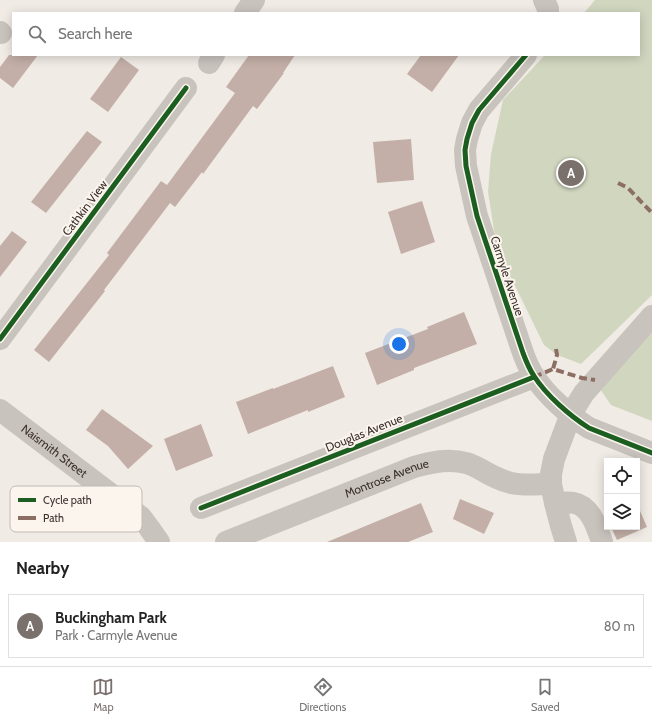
<!DOCTYPE html>
<html lang="en">
<head>
<meta charset="utf-8">
<style>
  body { margin:0; font-family:Cabin,sans-serif; background:#f6f6f6; color:#222 }
  .controls { position:absolute; right:12px; bottom:12px; display:grid; overflow:hidden; border-radius:0px; box-shadow:0 2px 10px #0003 }
  .controls button { width:36px; height:36px; display:grid; place-items:center; padding:0; border:0; border-bottom:1px solid #e0e0e0; background:#fff; color:#222; font:20px sans-serif }
  .you { position:absolute; left:399px; top:344px; width:14px; height:14px; margin:-10px; border:3px solid #fff; border-radius:50%; background:#1a73e8; box-shadow:0 0 0 6px #1a73e833 }
  .badge { display:grid; place-items:center; width:26px; height:26px; border-radius:50%; background:#7a716c; color:#fff; font-size:13px; font-weight:700 }
  .pin { position:absolute; translate:-50% -50%; border:2px solid #fff; box-shadow:0 1px 4px #0006 }
  .list { margin:0; padding:0; list-style:none }
  h2 { display:flex; justify-content:space-between; align-items:center; height:52px; margin:0; padding:0 16px; font-size:17px }
  h2 small { font-size:13px; font-weight:400; color:#767676 }
  .list li { display:grid; grid-template-columns:26px 1fr auto; gap:12px; align-items:center; box-sizing:border-box; height:64px; margin:0 8px 8px; padding:0 8px; border:1px solid #e0e0e0; border-radius:0px }
  .list b { display:block; font-size:15px; white-space:nowrap }
  .list p { margin:0; font-size:13px; white-space:nowrap; color:#767676 }
  .list em { font-size:13px; font-style:normal; color:#767676 }
  .icon { flex:none; width:22px; height:22px; fill:none; stroke:currentColor; stroke-width:2; stroke-linecap:round; stroke-linejoin:round }
  .map { position:relative; flex:none; width:652px; height:542px; overflow:hidden }
  .search { position:absolute; background:#fff; box-shadow:0 2px 10px #0003; left:12px; right:12px; top:12px; height:44px; display:flex; align-items:center; gap:10px; box-sizing:border-box; padding:0 14px; border-radius:0px; color:#767676; font-size:15px }
  .sheet { height:124px; background:#fff }
  nav { display:flex; justify-content:space-around; align-items:center; box-sizing:border-box; height:56px; border-top:1px solid #e0e0e0; background:#fff; font-size:11px; color:#767676 }
  nav a { display:grid; justify-items:center; gap:2px }
  nav .on { color:#7a716c }
  .map>svg:first-child { display:block }
  .green { fill:#d1d6bf }
  .building { fill:#c3afa7 }
  .lines { fill:none; stroke-linecap:round; stroke-linejoin:round }
  .minor { stroke:#c9c3be; stroke-width:22 }
  .quiet { stroke:#8d6e63; stroke-width:4; stroke-dasharray:8 4; stroke-linecap:butt }
  .cycleway-casing { stroke:#fbf5ee; stroke-width:8 }
  .cycleway { stroke:#1b5e20; stroke-width:5 }
  .labels { text-anchor:middle; stroke-width:4; stroke-linejoin:round; paint-order:stroke }
  .street-label { font-size:12px; fill:#3b302b; stroke:#fbf5ee }
  .key { fill:#fbf5ee; stroke:#c1bab4; stroke-width:1 }
  .key-label { font-size:11px; fill:#3b302b }
</style>
</head>
<body>
<div class="map">
<svg width="652" height="542" viewBox="0 0 652 542">
  <rect width="100%" height="100%" fill="#f0ebe5"/>
  <path class="green" d="M 595,0 L 652,0 L 652,295 L 581,364 L 557,355 L 544,345 L 497,249 L 488,192 L 491,154 L 503,100 L 545,55 L 639,55 L 639,13 L 584,13 Z
    M 652,328 L 652,421 L 611,405 L 598,386 Z"/>
  <path class="building" d="M 9,55 L 38,55 L 13,88 L 0,78 L 0,67 Z
    M 249,55 L 295,55 L 283,73 L 284,73 L 257,109 L 253,106 L 203,174 L 202,172 L 175,207 L 170,203 L 104,290 L 105,291 L 49,362 L 34,350 L 109,255 L 107,253 L 161,181 L 167,185 L 235,93 L 226,87 Z
    M 421,55 L 459,55 L 432,92 L 407,74 Z
    M 121,57 L 139,70 L 108,112 L 90,99 Z
    M 87,131 L 102,142 L 46,213 L 31,202 Z
    M 411,139 L 414,180 L 377,183 L 373,142 Z
    M 422,201 L 435,242 L 401,254 L 388,212 Z
    M 12,231 L 27,242 L 0,277 L 0,246 Z
    M 464,312 L 477,344 L 414,368 L 414,370 L 377,385 L 365,353 L 428,329 L 427,327 Z
    M 333,366 L 345,397 L 308,412 L 308,410 L 248,434 L 236,402 L 273,388 L 273,389 Z
    M 102,409 L 153,446 L 128,469 L 108,446 L 86,430 Z
    M 201,424 L 213,456 L 176,471 L 164,439 Z
    M 460,499 L 494,513 L 484,534 L 453,519 Z
    M 421,503 L 433,532 L 408,542 L 327,542 Z
    M 637,504 L 647,527 L 617,540 L 611,527 L 637,527 Z"/>
  <g class="lines">
    <g class="minor">
      <path d="M 544,0 L 548,9 L 548,13"/>
      <path d="M 245,13 L 254,0"/>
      <path d="M 0,32 L 1,33"/>
      <path d="M 526,55 L 479,110 L 472,123 L 467,139 L 465,150 L 466,166 L 477,216 L 523,353 C 526,361 529,369 534,376 C 546,395 570,416 589,428 L 652,453"/>
      <path d="M 209,63 L 214,55"/>
      <path d="M 0,339 L 186,88"/>
      <path id="s1" d="M 0,410 L 141,517 L 150,529 L 159,542"/>
      <path d="M 555,503 C 561,503 568,502 574,503 C 591,506 597,528 602,542"/>
      <path d="M 201,508 L 534,377"/>
      <path id="s2" d="M 226,542 L 414,467 C 431,462 449,458 466,463 C 471,464 476,467 480,469 C 490,475 500,480 511,483 C 524,486 538,484 551,484"/>
      <path d="M 566,542 L 561,526 L 555,503 L 551,484 L 551,474 L 554,459 L 571,414 L 584,393 L 652,316"/>
    </g>
    <path class="quiet" d="M 618,183 L 628,188 L 652,213
      M 556,349 L 557,355 L 553,369 L 582,378 L 595,380
      M 534,377 L 553,369"/>
    <defs>
      <path id="cycleway" d="M 526,55 L 479,110 L 472,123 L 467,139 L 465,150 L 466,166 L 477,216 L 523,353 C 526,361 529,369 534,376 C 546,395 570,416 589,428 L 652,453
        M 0,339 L 186,88
        M 201,508 L 534,377"/>
    </defs>
    <use href="#cycleway" class="cycleway-casing"/>
    <use href="#cycleway" class="cycleway"/>
  </g>
  <g class="labels">
    <g class="street-label">
      <text transform="translate(85 208) rotate(-53)" y="4">Cathkin View</text>
      <text transform="translate(507 276) rotate(72)" y="4">Carmyle Avenue</text>
      <text transform="translate(364 433) rotate(-22)" y="4">Douglas Avenue</text>
      <text dy="4" stroke="none"><textPath href="#s1" startOffset="68">Naismith Street</textPath></text>
      <text dy="4" stroke="none"><textPath href="#s2" startOffset="173">Montrose Avenue</textPath></text>
    </g>
  </g>
  <rect x="10" y="486" width="132" height="46" rx="6" class="key"/>
  <rect x="18" y="498" width="18" height="4" fill="#1b5e20"/>
  <rect x="18" y="516" width="18" height="4" fill="#8d6e63"/>
  <g class="key-label">
    <text x="43" y="504">Cycle path</text>
    <text x="43" y="522">Path</text>
  </g>
</svg>
<div class="controls">
<button><svg class="icon" aria-label="locate" viewBox="0 0 24 24"><circle cx="12" cy="12" r="6"/><path d="M12 2v4M12 18v4M2 12h4M18 12h4"/></svg></button>
<button><svg class="icon" aria-label="layers" viewBox="0 0 24 24"><path d="M12 4l9 5-9 5-9-5zM3 14l9 5 9-5"/></svg></button>
</div>
<div class="you"></div>
<div class="pin badge" style="left:571px;top:173px">A</div>
<div class="search"><svg class="icon" aria-label="search" viewBox="0 0 24 24"><circle cx="10" cy="10" r="6"/><path d="M15 15l6 6"/></svg>Search here</div>
</div>
<section class="sheet">
<h2>Nearby<small></small></h2>
<ul class="list">
<li><span class="badge">A</span><div><b>Buckingham Park</b><p>Park · Carmyle Avenue</p></div><em>80 m</em></li>
</ul>
</section>
<nav>
<a class="on"><svg class="icon" aria-label="map" viewBox="0 0 24 24"><path d="M3 6l6-2 6 2 6-2v14l-6 2-6-2-6 2zM9 4v14M15 6v14"/></svg>Map</a>
<a><svg class="icon" aria-label="directions" viewBox="0 0 24 24"><path d="M12 3l9 9-9 9-9-9zM9 14v-3h6M13 9l2 2-2 2"/></svg>Directions</a>
<a><svg class="icon" aria-label="saved" viewBox="0 0 24 24"><path d="M7 4h10v16l-5-4-5 4z"/></svg>Saved</a>
</nav>
</body>
</html>
